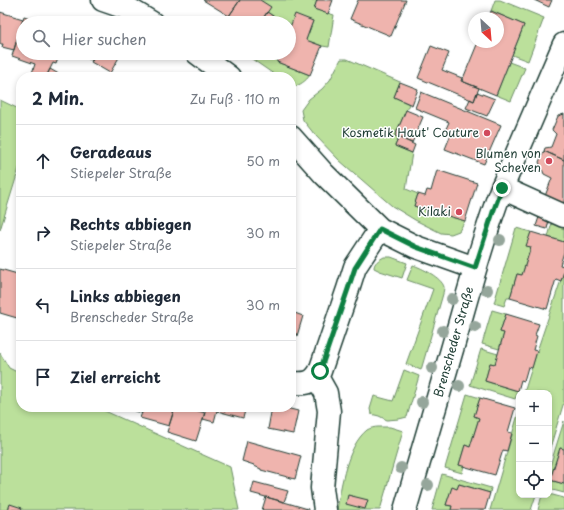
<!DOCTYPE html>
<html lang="de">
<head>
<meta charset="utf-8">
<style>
  body { margin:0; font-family:"Playpen Sans",sans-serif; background:#f6f6f7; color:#1f2937 }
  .controls { position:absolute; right:12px; bottom:12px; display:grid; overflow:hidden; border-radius:8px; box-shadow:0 2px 6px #0003 }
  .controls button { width:36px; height:36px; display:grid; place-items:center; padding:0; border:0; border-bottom:1px solid #e0e1e3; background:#fff; color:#1f2937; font:20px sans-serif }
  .compass { position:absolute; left:468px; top:12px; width:36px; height:36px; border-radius:50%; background:#fff; box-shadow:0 2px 6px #0003; rotate:154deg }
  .stop { position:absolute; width:12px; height:12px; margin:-9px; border:3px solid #0b8043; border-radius:50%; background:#fff }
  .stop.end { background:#0b8043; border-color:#fff; box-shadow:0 1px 4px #0008 }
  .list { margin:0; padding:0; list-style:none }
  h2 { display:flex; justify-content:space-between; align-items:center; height:52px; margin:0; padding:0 16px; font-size:17px }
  h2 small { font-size:13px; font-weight:400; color:#747a83 }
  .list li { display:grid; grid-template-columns:26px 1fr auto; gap:12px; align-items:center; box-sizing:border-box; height:72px; padding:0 16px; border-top:1px solid #e0e1e3 }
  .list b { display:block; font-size:15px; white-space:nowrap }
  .list p { margin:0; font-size:13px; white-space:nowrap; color:#747a83 }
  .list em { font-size:13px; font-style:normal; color:#747a83 }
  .icon { flex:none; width:22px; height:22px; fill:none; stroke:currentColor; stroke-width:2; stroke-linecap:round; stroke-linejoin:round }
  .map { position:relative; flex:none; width:564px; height:510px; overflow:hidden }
  .search { position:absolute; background:#fff; box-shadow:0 2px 6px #0003; left:16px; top:16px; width:280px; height:44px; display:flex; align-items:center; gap:10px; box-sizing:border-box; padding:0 14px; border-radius:22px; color:#747a83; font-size:15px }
  .panel { position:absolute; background:#fff; box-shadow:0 2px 6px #0003; left:16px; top:72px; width:280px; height:340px; border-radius:16px }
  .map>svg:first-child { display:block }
  .green { fill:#bbe09b; stroke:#6d8e68 }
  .building { fill:#efb4ae; stroke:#1f3d34 }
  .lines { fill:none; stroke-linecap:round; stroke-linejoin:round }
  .minor-casing { stroke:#1f3d34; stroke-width:25 }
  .minor { stroke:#fff; stroke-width:22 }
  .tree { fill:#95a69b }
  .route { stroke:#0b8043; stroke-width:5 }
  .poi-dot { fill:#d1495b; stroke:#fff; stroke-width:1.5 }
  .labels { text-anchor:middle; stroke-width:3; stroke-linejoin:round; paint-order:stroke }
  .poi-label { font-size:12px; fill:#1f3d34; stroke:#fff; text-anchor:end }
  .street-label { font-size:12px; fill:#1f3d34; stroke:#fff }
</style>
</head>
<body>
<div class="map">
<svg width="564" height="510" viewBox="0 0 564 510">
  <rect width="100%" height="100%" fill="#fff"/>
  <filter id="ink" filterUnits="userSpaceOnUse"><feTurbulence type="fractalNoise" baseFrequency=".025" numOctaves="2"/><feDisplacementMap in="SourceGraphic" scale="8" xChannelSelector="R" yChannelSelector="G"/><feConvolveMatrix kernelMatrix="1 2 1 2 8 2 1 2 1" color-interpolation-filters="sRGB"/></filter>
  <g filter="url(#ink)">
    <path class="green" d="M 260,0 L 317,0 L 314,9 L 334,15 L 329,47 L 322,46 L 306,40 L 313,21 L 289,30 L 289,23 L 273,23 L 276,18 L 267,12 Z
      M 495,0 L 500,0 L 544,18 L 528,61 L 512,55 L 524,25 L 491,11 Z
      M 252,53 L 280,53 L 277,62 L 310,75 C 306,81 300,85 293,87 L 291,86 L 291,77 L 278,77 L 249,57 Z
      M 341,59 L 347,59 L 400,82 L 394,97 L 409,104 L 395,135 L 399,137 L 395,146 L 412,153 L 406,189 L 418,194 L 414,206 L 465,221 L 459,231 L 451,234 L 441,233 L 415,220 L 392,206 L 339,160 L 315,135 L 303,120 L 301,110 L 309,99 L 322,89 L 330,80 Z
      M 509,62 L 525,68 L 511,101 L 496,95 Z
      M 0,100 L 21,110 L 21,162 L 0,230 Z
      M 554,216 L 564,221 L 564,242 L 548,237 Z
      M 516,228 L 531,232 L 527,246 L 531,247 L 522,275 L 517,274 L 510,298 L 507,298 L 504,306 L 494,303 Z
      M 384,257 L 391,257 L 407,263 L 402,278 L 380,271 L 374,268 C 374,262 379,260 384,257 Z
      M 413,265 C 422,268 442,278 444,287 C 444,290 443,292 443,294 L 421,370 L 406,364 L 433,289 L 407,280 Z
      M 564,271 L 564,402 L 549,451 L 549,393 L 524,393 L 537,351 Z
      M 492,310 L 506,314 L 500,332 L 504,333 L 499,349 L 482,344 Z
      M 481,349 L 498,354 L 495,364 L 490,363 L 485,381 L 518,391 L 515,399 L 470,385 Z
      M 0,353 L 9,368 L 21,374 L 21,407 L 96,407 L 230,467 L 239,510 L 0,510 Z
      M 404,370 L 419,376 L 407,417 L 399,419 L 387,420 L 379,416 L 371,414 L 370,409 L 374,396 L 393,401 Z
      M 467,394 L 480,398 L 474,416 L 479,418 L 470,447 L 465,445 L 459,465 L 464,466 L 462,473 L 445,468 Z
      M 519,411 L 519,495 L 536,495 L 531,510 L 490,510 Z
      M 564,421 L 564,449 L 560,448 L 550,480 L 564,484 L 564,493 L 549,489 L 549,469 Z
      M 378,427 L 390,427 L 403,431 L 380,510 L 337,510 C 341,486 347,446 367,430 C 370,428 375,427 378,427 Z
      M 442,474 L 491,488 L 490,493 L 459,484 L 457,489 L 452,488 L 446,505 L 452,506 L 451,510 L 432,510 Z
      M 549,494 L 564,498 L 564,510 L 538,510 L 542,495 L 549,495 Z"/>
    <path class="building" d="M 203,0 L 240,0 L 229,16 Z
      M 240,0 L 260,0 L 271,7 L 260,23 L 240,23 L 229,16 Z
      M 317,0 L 333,0 L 328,14 L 314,9 Z
      M 358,0 L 406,0 L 391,36 L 350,19 Z
      M 534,0 L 552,0 L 549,7 Z
      M 491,11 L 524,25 L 496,95 L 462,81 L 478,42 L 498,42 L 498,18 L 488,18 Z
      M 0,12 L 23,19 L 14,50 L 2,47 L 3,44 L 0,44 Z
      M 267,12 L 276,18 L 273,23 L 260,23 Z
      M 295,14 L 313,21 L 306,40 L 322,46 L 310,75 L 277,62 L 280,53 L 289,53 L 289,30 Z
      M 24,16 L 46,23 L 23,23 L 23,53 L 60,53 L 56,64 L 53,63 L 46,77 L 42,77 L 32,73 L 35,64 L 12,56 Z
      M 431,46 L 449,53 L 442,70 L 462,78 L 461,81 L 479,88 L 474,101 L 418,78 Z
      M 79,53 L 97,53 L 92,61 Z
      M 97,53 L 119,53 L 121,54 L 110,73 L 91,62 Z
      M 50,69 L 64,77 L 46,77 Z
      M 400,82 L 418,89 L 412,105 L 394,97 Z
      M 421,92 L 501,125 L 484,164 L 445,149 L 451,134 L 445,131 L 449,122 L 415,108 Z
      M 477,92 L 495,99 L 487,116 L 466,108 L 470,99 L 474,101 Z
      M 406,110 L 423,117 L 412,143 L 395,136 Z
      M 564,114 L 564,160 L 544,151 L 545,148 L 551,147 L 556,134 L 552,130 L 558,116 Z
      M 399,137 L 415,145 L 412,153 L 395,146 Z
      M 544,151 L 564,160 L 564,204 L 545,196 L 552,178 L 544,174 L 539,162 Z
      M 437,170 L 477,183 L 465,221 L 414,206 L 418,194 L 425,196 L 427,190 L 431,191 Z
      M 539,217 L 549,220 L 547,229 L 536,226 Z
      M 531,232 L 564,242 L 564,252 L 560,265 L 564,266 L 564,271 L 561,281 L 556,279 L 547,309 L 510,298 L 517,274 L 522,275 L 531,247 L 526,246 Z
      M 0,269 L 21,275 L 21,303 L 17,318 L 0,313 Z
      M 292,312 L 303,316 L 297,336 L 291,334 Z
      M 506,314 L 539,324 L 535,335 L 537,336 L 533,350 L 537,351 L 532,368 L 528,367 L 524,381 L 521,380 L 518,391 L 485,381 L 490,363 L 495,364 L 504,333 L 500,332 Z
      M 480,398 L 515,408 L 508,432 L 512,433 L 507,451 L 503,450 L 495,475 L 459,465 L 465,445 L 470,447 L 479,418 L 474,416 Z
      M 122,407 L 144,407 L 142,413 Z
      M 144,407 L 175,407 L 169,426 L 140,418 Z
      M 175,407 L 180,407 L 191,410 L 192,409 L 205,413 L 196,441 L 167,432 Z
      M 206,407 L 218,407 L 214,422 L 203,419 Z
      M 218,407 L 246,407 L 243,418 L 217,411 Z
      M 272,407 L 282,407 L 298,411 L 293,434 L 268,429 Z
      M 247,441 L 301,456 L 295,479 L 261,470 L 261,469 L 254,466 L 254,465 L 242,461 Z
      M 560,448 L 564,449 L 564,484 L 550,480 Z
      M 254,482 L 288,491 L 284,502 L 251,493 Z
      M 459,484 L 490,493 L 485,510 L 451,510 L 452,506 L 446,505 L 452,487 L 457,489 Z
      M 348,495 L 368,500 L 365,509 L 346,504 Z
      M 266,497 L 284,502 L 308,509 L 308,510 L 262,510 Z
      M 10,504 L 22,508 L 21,510 L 8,510 Z"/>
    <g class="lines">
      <defs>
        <path id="minor" d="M 103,0 L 129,9 L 152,23
          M 197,53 L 229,77
          M 291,137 L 324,174 L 380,229 L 416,247 L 475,268
          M 502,188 L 564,216
          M 317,377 L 326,393 L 329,411 L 322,488 L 325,510
          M 291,383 C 305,384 313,384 320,371 L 348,289 L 355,267 L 380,229
          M 405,510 C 420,458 436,405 451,353 C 467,298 481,243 501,190 L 564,44"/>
      </defs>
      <use href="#minor" class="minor-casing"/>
      <use href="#minor" class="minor"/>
    </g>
    <g class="tree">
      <circle cx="500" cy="240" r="6"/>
      <circle cx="487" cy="290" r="6"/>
      <circle cx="452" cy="299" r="6"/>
      <circle cx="475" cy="327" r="6"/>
      <circle cx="443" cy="331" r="6"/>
      <circle cx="432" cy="368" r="6"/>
      <circle cx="459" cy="386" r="6"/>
      <circle cx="422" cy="402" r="6"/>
      <circle cx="401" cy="468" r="6"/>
      <circle cx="428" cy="485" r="6"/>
    </g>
  </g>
  <g class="lines" filter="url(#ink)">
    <path class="route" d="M 320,371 L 348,289 L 355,268 L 380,229 L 416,247 L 475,268 L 493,212 L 502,188"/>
  </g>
  <g class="poi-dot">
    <circle cx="487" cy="133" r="4"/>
    <circle cx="549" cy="161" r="4"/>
    <circle cx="459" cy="212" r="4"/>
  </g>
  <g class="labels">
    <g class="poi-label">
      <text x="479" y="137">Kosmetik Haut' Couture</text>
      <text x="541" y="158">Blumen von<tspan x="541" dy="14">Scheven</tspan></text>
      <text x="451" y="216">Kilaki</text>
    </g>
    <g class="street-label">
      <text transform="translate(454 342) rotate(-74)" y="4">Brenscheder Straße</text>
    </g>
  </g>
</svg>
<div class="controls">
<button>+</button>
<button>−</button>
<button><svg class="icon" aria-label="locate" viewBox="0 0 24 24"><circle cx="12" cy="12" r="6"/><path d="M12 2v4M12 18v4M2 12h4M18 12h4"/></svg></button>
</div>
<svg class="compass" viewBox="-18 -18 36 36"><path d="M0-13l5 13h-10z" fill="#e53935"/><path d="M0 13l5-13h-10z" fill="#747a83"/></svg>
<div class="stop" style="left:320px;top:371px"></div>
<div class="stop end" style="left:502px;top:188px"></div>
<div class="search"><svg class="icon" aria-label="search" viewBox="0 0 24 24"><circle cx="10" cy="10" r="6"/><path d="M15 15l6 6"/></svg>Hier suchen</div>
<section class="panel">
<h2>2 Min.<small>Zu Fuß · 110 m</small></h2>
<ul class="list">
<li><svg class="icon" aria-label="ahead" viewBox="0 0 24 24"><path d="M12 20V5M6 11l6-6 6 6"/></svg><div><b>Geradeaus</b><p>Stiepeler Straße</p></div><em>50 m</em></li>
<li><svg class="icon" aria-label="right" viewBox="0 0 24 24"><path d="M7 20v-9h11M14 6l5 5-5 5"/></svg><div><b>Rechts abbiegen</b><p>Stiepeler Straße</p></div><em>30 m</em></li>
<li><svg class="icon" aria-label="left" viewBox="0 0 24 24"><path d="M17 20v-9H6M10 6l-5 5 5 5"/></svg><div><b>Links abbiegen</b><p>Brenscheder Straße</p></div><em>30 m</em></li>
<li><svg class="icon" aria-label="arrive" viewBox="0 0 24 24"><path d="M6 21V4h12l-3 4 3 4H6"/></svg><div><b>Ziel erreicht</b></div></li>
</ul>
</section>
</div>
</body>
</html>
